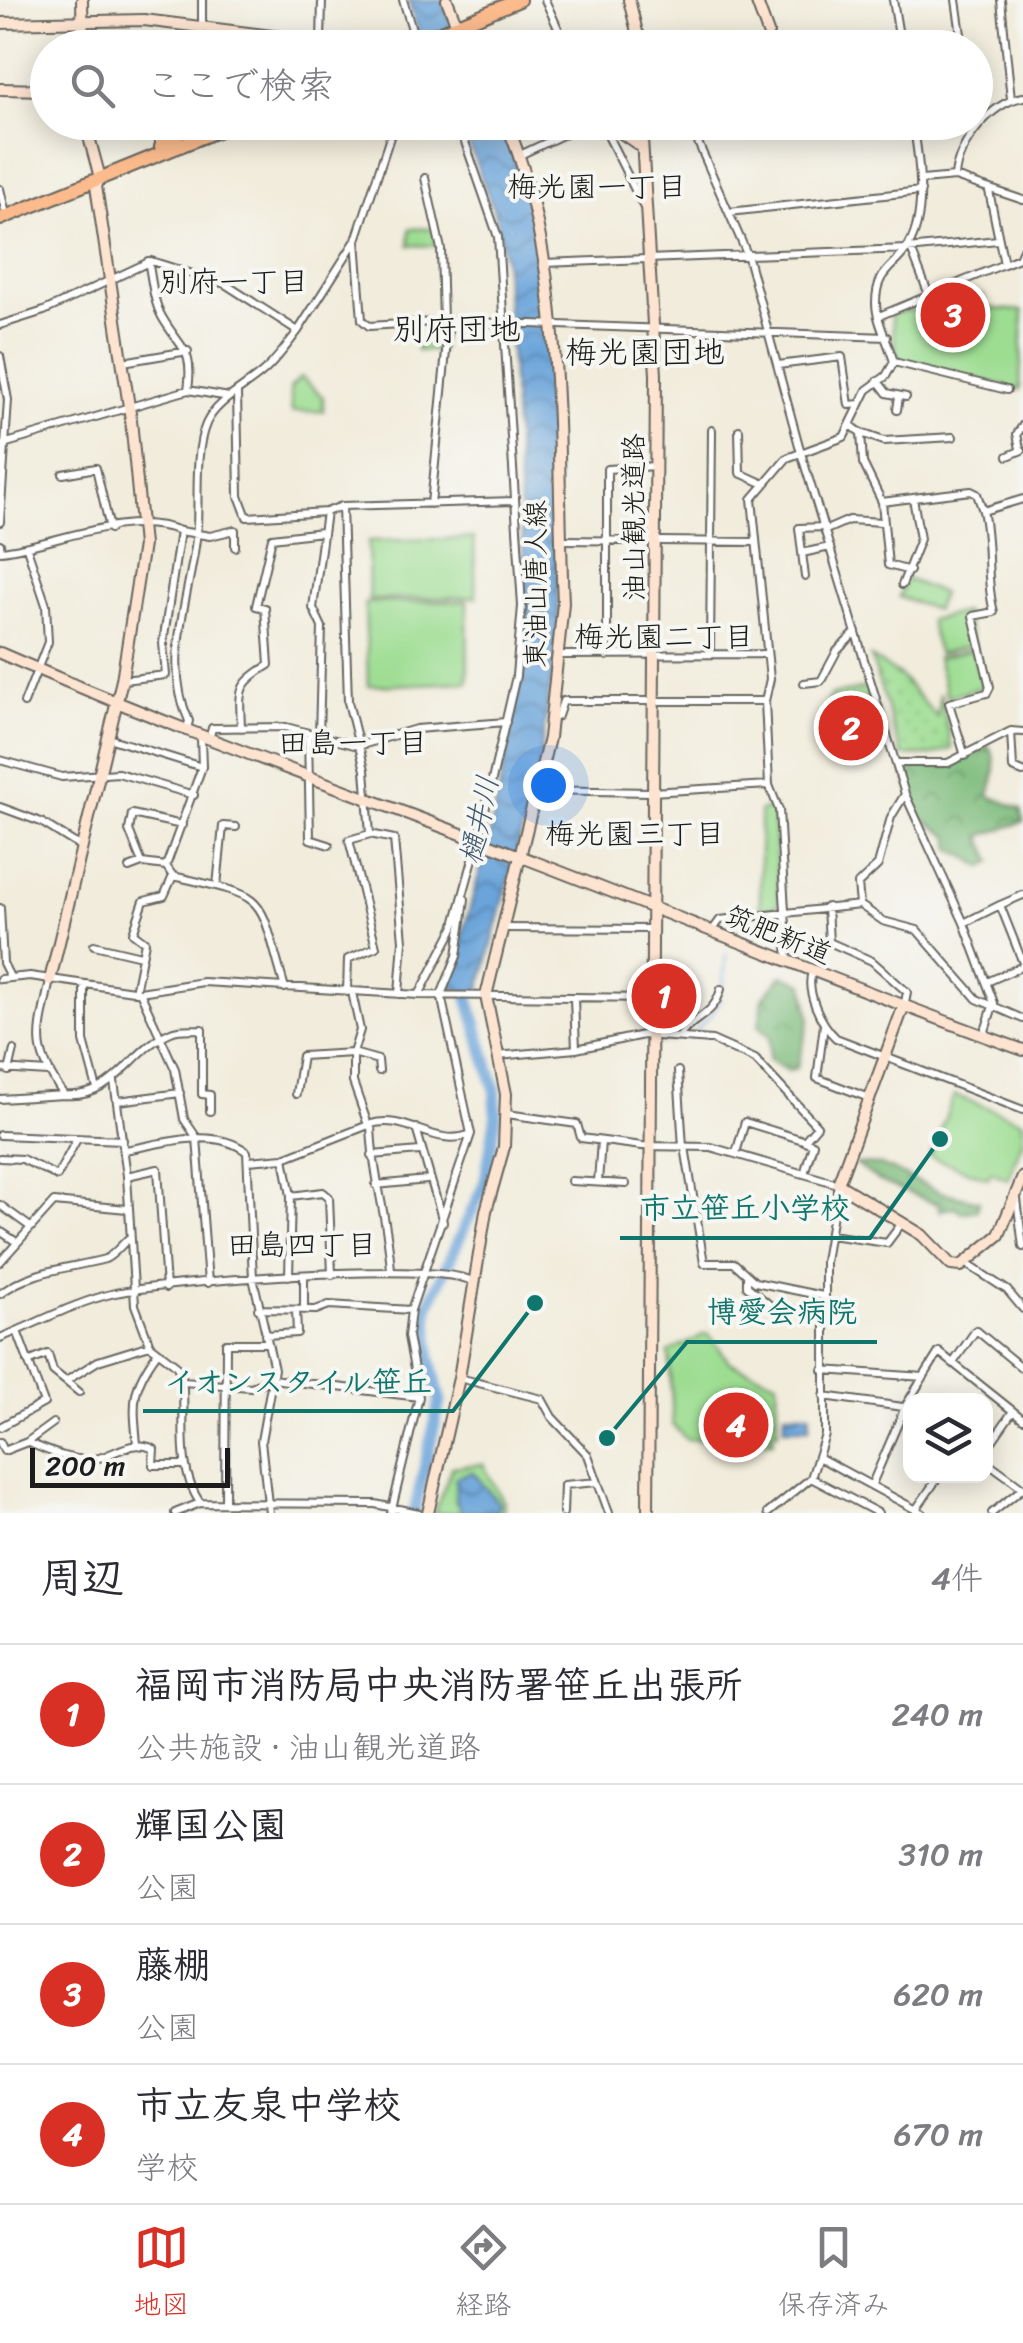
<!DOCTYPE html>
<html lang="ja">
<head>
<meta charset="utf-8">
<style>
  body { margin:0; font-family:Sriracha,"Klee One",sans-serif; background:#f2f2f3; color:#2b2b33 }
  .controls { position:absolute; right:30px; bottom:30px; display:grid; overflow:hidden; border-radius:20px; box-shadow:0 5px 25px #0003 }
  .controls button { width:90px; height:90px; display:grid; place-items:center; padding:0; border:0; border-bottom:2px solid #e1e1e2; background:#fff; color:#2b2b33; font:50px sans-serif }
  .scale { position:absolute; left:30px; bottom:25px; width:200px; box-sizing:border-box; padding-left:10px; border:5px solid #1c1c1c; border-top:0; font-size:28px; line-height:35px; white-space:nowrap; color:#1c1c1c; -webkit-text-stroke:8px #f6f6f2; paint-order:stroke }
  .you { position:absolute; left:548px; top:785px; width:35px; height:35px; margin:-25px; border:8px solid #fff; border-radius:50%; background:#1a73e8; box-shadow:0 0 0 15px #1a73e833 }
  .badge { display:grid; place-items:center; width:65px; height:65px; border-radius:50%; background:#d93025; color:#fff; font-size:32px; font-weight:700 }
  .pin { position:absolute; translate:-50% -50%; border:5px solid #fff; box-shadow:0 2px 10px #0006 }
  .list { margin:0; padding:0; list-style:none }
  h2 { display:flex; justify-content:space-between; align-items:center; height:130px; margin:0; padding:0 40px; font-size:42px }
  h2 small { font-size:32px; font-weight:400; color:#7c7c81 }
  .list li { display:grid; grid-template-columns:65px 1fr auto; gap:30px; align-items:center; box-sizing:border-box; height:140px; padding:0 40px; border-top:2px solid #e1e1e2 }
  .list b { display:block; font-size:38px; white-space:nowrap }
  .list p { margin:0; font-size:32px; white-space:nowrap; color:#7c7c81 }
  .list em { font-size:32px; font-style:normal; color:#7c7c81 }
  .icon { flex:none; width:55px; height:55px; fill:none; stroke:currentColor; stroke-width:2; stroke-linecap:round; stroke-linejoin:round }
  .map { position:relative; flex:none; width:1023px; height:1513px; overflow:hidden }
  .search { position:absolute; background:#fff; box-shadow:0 5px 25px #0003; left:30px; right:30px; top:30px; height:110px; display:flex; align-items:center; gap:25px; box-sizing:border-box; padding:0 35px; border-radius:55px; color:#7c7c81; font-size:38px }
  .sheet { height:690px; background:#fff }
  nav { display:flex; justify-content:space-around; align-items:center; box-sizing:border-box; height:140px; border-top:2px solid #e1e1e2; background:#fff; font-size:28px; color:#7c7c81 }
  nav a { display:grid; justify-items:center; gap:5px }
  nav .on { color:#d93025 }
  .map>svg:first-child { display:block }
  .grass { fill:url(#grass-dots); stroke:#5c7c57; stroke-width:2.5 }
  .forest { fill:url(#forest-crowns); stroke:#4d6c4c; stroke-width:2.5 }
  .park { fill:#9ddd92; stroke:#5c7c57; stroke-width:2.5 }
  .water { fill:url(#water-waves); stroke:#44607b; stroke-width:2.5 }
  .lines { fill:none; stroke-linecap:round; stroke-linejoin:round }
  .stream { stroke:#6ba4da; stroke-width:2.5 }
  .river { stroke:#6ba4da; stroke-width:12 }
  .street-casing { stroke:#67655f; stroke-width:10 }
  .secondary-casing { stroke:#67655f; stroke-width:14 }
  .highway-casing { stroke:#67655f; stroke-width:16 }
  .street { stroke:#fff; stroke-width:6 }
  .secondary { stroke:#fde4d1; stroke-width:10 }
  .highway { stroke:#fbbb8d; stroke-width:12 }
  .labels { text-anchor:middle; stroke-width:8; stroke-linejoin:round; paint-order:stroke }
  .street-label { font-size:28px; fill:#1c1c1c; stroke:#f6f6f2 }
  .neighbourhood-label { font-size:30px; fill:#1c1c1c; stroke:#f6f6f2 }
  .water-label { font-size:30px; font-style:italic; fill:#405971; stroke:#f6f6f2 }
  .quarter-label { font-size:32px; fill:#1c1c1c; stroke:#f6f6f2 }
  .leader { fill:none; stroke:#0f766e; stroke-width:4 }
  .callout-dot { fill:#0f766e; stroke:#f6f6f2; stroke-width:4 }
  .callout-label { font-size:30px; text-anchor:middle; font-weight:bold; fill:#0f766e; stroke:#f6f6f2; stroke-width:8; stroke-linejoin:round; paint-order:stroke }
</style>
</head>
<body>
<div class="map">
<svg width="1023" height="1513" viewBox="0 0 1023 1513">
  <defs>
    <pattern id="grass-dots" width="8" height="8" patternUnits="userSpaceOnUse" patternTransform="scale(2.5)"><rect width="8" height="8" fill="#9ddd92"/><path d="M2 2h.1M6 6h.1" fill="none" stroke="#87bd7d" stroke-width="1.8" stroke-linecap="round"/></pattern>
    <pattern id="forest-crowns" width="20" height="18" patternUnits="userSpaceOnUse" patternTransform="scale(2.5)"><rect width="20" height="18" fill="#7ebc7c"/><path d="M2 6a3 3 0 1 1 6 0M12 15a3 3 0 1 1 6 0" fill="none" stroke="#669865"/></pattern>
    <pattern id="water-waves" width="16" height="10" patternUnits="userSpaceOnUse" patternTransform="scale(2.5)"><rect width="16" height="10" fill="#6ba4da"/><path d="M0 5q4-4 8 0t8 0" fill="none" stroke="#5785b0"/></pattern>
  </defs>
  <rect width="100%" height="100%" fill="#f6f6f2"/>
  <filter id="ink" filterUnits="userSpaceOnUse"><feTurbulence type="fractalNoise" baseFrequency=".01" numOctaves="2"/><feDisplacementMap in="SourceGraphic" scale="20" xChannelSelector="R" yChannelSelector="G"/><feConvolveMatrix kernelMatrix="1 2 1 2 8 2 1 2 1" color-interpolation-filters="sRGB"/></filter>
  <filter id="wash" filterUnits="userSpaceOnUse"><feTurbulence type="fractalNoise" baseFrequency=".0048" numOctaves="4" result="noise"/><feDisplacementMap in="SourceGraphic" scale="40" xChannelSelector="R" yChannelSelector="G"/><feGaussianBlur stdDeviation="2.25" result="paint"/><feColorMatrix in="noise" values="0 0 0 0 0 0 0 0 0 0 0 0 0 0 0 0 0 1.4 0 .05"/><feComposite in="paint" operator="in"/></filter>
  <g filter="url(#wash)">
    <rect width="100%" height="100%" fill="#f1ecdb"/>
    <path class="grass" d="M 871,657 L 900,676 L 937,717 L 940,693 L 952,749 L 933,755 L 902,756 Z"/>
    <path class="forest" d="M 988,746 C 1000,760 994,779 989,796 L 1021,809 L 1023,822 L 981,836 L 992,861 L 984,867 L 952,849 L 950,837 L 918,816 L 903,766 L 947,767 Z
      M 782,975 L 804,984 L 810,1018 L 797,1068 L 788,1071 L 769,1060 L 770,1037 L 759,1026 L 763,998 Z
      M 855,1164 L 881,1165 L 940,1192 L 979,1201 L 977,1210 L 961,1213 L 955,1207 L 939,1211 L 939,1205 L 879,1181 Z"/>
    <path class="park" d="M 435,228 L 436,246 L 409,245 L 410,229 Z
      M 983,296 L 985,308 L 1023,311 L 1020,390 L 897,359 L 891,314 Z
      M 428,326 L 440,326 L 441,350 L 417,351 L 417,341 L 428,341 Z
      M 301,377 L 323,397 L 323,411 L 292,412 L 290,388 Z
      M 474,538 L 476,597 L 369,600 L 368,541 Z
      M 906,579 L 942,593 L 935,610 L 899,597 Z
      M 467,601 L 468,682 L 368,686 L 365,603 Z
      M 964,612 L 973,645 L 938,654 L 929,620 Z
      M 974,649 L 983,687 L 947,697 L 937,658 Z
      M 870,687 L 887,751 L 823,739 L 821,717 L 831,695 Z
      M 773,807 L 779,905 L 760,909 L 760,811 Z
      M 954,1095 L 1023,1121 L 1023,1139 L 1008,1179 L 991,1172 L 988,1178 L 930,1157 Z
      M 708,1333 L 730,1363 L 777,1381 L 778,1432 L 772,1432 L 773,1441 L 686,1439 L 673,1426 L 669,1352 Z
      M 483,1464 L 504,1502 L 503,1513 L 434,1513 L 452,1467 Z"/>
    <path class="water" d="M 408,0 L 443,0 L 460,47 L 423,47 Z
      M 461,123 L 502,123 L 532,209 L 546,311 L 559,626 L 539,766 L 480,990 L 448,989 L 490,833 L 522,676 L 527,611 L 504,258 L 496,217 Z
      M 785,1413 L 810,1413 L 809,1428 L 784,1428 Z
      M 473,1472 L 499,1504 L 495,1512 L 462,1513 L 455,1500 L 456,1477 Z"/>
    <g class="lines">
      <path class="stream" d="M 723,986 L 726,954
        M 691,1038 C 700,1022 715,1017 720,998"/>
      <path class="river" d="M 414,1513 L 440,1400 L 430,1356 L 427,1309 L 485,1182 L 496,1116 L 495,1089 L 467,993 L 471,973"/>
    </g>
  </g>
  <g filter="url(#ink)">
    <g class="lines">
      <defs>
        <path id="street" d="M 322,0 L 321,42 L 361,48
          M 403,0 L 414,36
          M 545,0 L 567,48
          M 893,0 L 901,48
          M 956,0 L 963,48
          M 1001,0 L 1011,99
          M 202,28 L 202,0
          M 641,34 L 657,48
          M 381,48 L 417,35
          M 154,122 L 160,145
          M 689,122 L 747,254 L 801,453 L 905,794 L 964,923 L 994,1003 L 984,1034
          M 602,124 L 643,206
          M 520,155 L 590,122
          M 955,177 C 957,145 990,103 1023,97
          M 425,178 L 441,249 L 443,321
          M 922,180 L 955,177 L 1023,200
          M 0,189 L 5,210
          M 729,212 L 921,191
          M 356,240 L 362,320 L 369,326 L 449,321 L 887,337
          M 911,249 L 929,295
          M 148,261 C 152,279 153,301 162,317 C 181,350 194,348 188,390
          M 544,263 L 907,249 L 998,240
          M 1004,264 L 1019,258 L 1023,249
          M 879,316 L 1004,264 L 989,191
          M 0,325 L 44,311 L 151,261 L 225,284 L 298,331 C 287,345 276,361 263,372 C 245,388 216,401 206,424 C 193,454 200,508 196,539 C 189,600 162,662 189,721 L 186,732
          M 298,331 L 356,240 L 395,122
          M 0,356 L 8,400 L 0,522
          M 123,362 L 188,351
          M 894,362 L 1007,390
          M 778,365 L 842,357 L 849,405 L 860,404
          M 878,381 L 887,393 L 906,397
          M 237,392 L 239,496 L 247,517 L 326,512
          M 897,410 L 899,396
          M 852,426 L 861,433 L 863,463 L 882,502 L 913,498
          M 739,430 L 740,473 L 762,483
          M 861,433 L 884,441 L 953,437
          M 0,445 L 188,390 L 229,397
          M 1020,449 L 1017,434 L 1023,425
          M 1008,456 L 1022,450
          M 63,474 L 96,468 L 110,529
          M 882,502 L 888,565 L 910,571
          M 431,504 L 449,321
          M 342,506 L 348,702 L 365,770 L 370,834 L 394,839 L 403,941 L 399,994
          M 826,530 L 849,520 L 882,522
          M 180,531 L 210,536 L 235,530 L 235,547
          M 562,540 L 756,542
          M 0,544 L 1,551 C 56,545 125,509 180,531 L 163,643 L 166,675 L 123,680
          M 802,553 L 830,547
          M 805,577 L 799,528 L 824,527
          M 902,585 L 920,539 L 913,498 L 971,491 L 977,494 L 983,511 L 1023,499
          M 710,654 L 712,430
          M 561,655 L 767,654
          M 607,656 L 607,469 L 656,466
          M 804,683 L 821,681 L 837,651 L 856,632
          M 24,703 L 48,642 L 46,605 L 27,548
          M 553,717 L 558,716 L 563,701 L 765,701
          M 241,728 C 240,691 235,685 269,665 L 265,608 L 256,606 L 272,538 L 322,532
          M 1011,731 L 1013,768 L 1023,772
          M 308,733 L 310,839 L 329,845
          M 319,736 L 322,627 L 313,608 L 326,512 L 342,506 L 515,501
          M 108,738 L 202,767
          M 201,738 L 202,767 L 166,866 L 173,876 C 274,899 256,892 285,988
          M 209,740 L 212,728 L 286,727 L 358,746 L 416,729 L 506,722
          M 965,756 L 949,703 L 987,693 L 990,687 L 973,616 L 994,612 C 985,579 991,545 983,511
          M 0,760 L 62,777 L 118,773 L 194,795
          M 898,763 L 948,763 L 1011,731 L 1023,732
          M 537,790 L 651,792 L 769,785
          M 0,807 L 41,822 L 81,847
          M 166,866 L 142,863 L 129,830 L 132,814 L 182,825
          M 129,868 L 142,863
          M 217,886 L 223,826 L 236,827
          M 860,905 L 858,884 L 878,865 L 891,817 L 905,794
          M 1000,905 L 1023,895
          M 827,907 L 829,942 L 872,961 L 907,992 L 904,1007
          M 0,908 L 3,963 L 10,977
          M 964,923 L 1000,905 L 1023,963
          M 503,928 L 650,929
          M 712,931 L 720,920 L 860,905 L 883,921 L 917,930 L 977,999 L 1023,1019
          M 94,945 L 141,956
          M 788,961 L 779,810 L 769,785 L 765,701 L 770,679 L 752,499 L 787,458 L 844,437 L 867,390 L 886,376 L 894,362 C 889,344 876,321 876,303 C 876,272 892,269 905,251 C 929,219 919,159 913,122
          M 812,972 C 805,992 821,1024 836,1038 L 1023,1110
          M 0,979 L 30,976 L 140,992 L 203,982 L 419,995 L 649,998
          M 50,980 C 39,1035 30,1047 64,1095 C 115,1100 129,1050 171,1032 C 179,1028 193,1030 202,1029 L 202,1094 L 210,1095 L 210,1111
          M 987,982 L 1023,966
          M 84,987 L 84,1041 L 97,1089
          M 135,992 L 145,942 L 133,933 L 144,901 L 164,896 L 173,876
          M 140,992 L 175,1069 L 184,1119 L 197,1138 L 208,1283
          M 347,992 L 348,959 L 376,947 L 349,840 L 370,834
          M 352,992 L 360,1030 L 353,1053 L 353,1082 L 368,1125
          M 419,995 L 454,928 L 478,841 L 516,676 L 522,606 L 498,237 L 458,122
          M 574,998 L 576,1049
          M 824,1025 L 817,1078 L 869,1098
          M 680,1036 C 693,1016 714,1017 721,989
          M 497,1056 L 576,1049 L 643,1035 L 712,1040 L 755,1059 L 817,1126 L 804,1141 L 813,1144 L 804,1174 L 838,1184 L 825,1261 L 825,1435 L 811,1478
          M 0,1069 L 48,1072
          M 9,1071 L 14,1050
          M 678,1071 L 683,1147
          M 114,1081 L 127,1176 L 135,1305 L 150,1345 L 176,1365 L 182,1376 C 187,1420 175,1465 200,1503
          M 296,1094 L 302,1056 L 353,1053 L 378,1060 L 379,1071
          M 0,1099 L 64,1095
          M 118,1101 L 180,1093
          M 507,1114 L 577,1124 L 581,1138 L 642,1146 L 711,1147 L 804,1174
          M 371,1124 C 407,1113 435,1149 471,1134
          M 416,1128 L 443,1222
          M 0,1135 L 123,1140
          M 685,1147 L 704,1263 L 734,1263 L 755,1282 L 823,1296
          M 124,1150 C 163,1144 213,1126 247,1152 L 253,1278 L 274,1369 L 261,1441 L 269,1513
          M 736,1153 L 745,1122 L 803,1140
          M 372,1155 L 420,1151
          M 0,1158 L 22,1159 L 57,1176 L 77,1139
          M 284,1158 L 371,1124 C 372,1175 389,1222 391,1272
          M 248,1161 L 284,1158 L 291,1196 L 323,1192 L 329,1197 L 332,1275
          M 127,1176 L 158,1169 L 166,1288
          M 571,1181 L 626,1184
          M 598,1182 L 601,1141
          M 376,1185 L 427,1180
          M 1017,1199 L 1023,1247
          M 0,1205 L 29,1226
          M 0,1231 L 15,1241
          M 830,1235 L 887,1243 L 902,1223
          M 0,1262 L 54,1202 L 127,1209
          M 967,1264 L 1007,1290 L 1023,1309
          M 289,1276 L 291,1196
          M 304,1276 L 304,1310
          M 747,1278 L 747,1286 L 771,1306 L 822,1314
          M 0,1294 C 33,1269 68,1269 105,1259 C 113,1256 122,1244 129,1238
          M 258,1309 L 316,1310 L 329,1305 L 411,1310 L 471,1134 L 441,995 L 457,956 L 465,899
          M 411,1310 L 408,1336 L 419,1397
          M 265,1335 L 297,1333 L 296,1310
          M 0,1338 C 37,1323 76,1302 115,1293 C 167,1282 436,1259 474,1282
          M 28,1362 L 48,1354 L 53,1371 L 79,1392
          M 953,1363 L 976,1330 L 1023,1369
          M 823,1370 L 924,1377
          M 459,1378 L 542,1399 L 552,1417 L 588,1455 L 609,1513
          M 66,1381 L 98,1361 L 150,1345
          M 183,1382 L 251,1387 L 272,1379 L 419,1397 L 391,1513
          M 824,1396 L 910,1408
          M 0,1427 L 44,1403 L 17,1331
          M 0,1442 L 4,1451 L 27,1442 L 53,1423
          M 27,1442 C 49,1451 75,1464 99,1458 C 120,1452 132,1439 154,1449 L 153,1465 L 185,1465
          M 137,1444 C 133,1402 131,1388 157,1353
          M 986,1450 L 1013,1411
          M 820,1458 L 922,1513
          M 986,1461 L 1023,1488 L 992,1513
          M 872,1484 L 906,1405 L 939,1352 L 1023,1419
          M 225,1503 L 226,1343 L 267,1343
          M 917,1508 L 939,1476
          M 175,1513 L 200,1503 L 375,1504 L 419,1513
          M 563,1513 L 564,1485 L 597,1482
          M 768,1513 L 811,1478 L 878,1513"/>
        <path id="secondary" d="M 82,0 L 83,48
          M 447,0 L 466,48
          M 629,0 L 641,48
          M 756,0 L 768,33
          M 0,23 L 144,20 L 321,42
          M 428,48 L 432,44
          M 0,89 L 48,90
          M 605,122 L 642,147
          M 641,122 L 656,375 L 648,1513
          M 0,653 C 171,728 347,790 522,857 C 689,921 854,989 1023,1050
          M 50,980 L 122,680 L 143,545 L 131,420 L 96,186 L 100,178 L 85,122
          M 903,1008 L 838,1184 L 922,1235 L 951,1265 L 961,1266 L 999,1235 L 1023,1177
          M 428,1513 L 459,1378 L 486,1211 L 504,1147 L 506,1094 L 486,996 L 549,738 L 563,603 C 556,450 567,264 506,122"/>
        <path id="highway" d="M 402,48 L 519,0
          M 161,147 L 164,140 L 204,122
          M 0,219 L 239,122"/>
      </defs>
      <use href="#street" class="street-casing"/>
      <use href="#secondary" class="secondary-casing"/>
      <use href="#highway" class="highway-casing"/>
      <use href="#street" class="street"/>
      <use href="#secondary" class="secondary"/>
      <use href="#highway" class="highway"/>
    </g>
  </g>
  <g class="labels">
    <g class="street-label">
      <text transform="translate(633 517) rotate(-90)" y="10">油山観光道路</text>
      <text transform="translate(535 584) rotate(-90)" y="10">東油山唐人線</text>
      <text transform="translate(779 934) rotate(22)" y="10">筑肥新道</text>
    </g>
    <g class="neighbourhood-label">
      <text x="597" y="197">梅光園一丁目</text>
      <text x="234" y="292">別府一丁目</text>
      <text x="664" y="647">梅光園二丁目</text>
      <text x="353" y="753">田島一丁目</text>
      <text x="635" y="844">梅光園三丁目</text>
      <text x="302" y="1255">田島四丁目</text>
    </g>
    <g class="water-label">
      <text transform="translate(479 820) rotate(-78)" y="10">樋井川</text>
    </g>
    <g class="quarter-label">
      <text x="457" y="340">別府団地</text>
      <text x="645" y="363">梅光園団地</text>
    </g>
  </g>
  <path class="leader" d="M940 1139L870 1238H620M607 1438L687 1342H877M535 1303L453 1411H143"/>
  <g class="callout-dot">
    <circle cx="940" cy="1139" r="10"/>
    <circle cx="607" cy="1438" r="10"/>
    <circle cx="535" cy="1303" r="10"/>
  </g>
  <g class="callout-label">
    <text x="745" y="1218">市立笹丘小学校</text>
    <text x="782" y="1322">博愛会病院</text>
    <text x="298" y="1392">イオンスタイル笹丘</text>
  </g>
</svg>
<div class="controls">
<button><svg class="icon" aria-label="layers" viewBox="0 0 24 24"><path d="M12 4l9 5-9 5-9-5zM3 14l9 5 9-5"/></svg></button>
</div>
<div class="scale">200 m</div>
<div class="you"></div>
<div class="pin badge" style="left:664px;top:996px">1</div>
<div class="pin badge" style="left:851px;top:728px">2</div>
<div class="pin badge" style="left:953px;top:315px">3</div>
<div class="pin badge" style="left:736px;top:1425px">4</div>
<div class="search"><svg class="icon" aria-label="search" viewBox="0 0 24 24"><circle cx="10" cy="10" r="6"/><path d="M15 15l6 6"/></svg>ここで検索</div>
</div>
<section class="sheet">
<h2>周辺<small>4件</small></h2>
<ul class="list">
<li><span class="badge">1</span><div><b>福岡市消防局中央消防署笹丘出張所</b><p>公共施設 · 油山観光道路</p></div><em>240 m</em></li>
<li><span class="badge">2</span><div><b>輝国公園</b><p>公園</p></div><em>310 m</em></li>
<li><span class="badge">3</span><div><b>藤棚</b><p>公園</p></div><em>620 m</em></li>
<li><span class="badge">4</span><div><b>市立友泉中学校</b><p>学校</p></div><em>670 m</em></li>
</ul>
</section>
<nav>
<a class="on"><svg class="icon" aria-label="map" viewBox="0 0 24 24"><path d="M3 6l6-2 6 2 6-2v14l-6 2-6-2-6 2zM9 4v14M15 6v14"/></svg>地図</a>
<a><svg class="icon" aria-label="directions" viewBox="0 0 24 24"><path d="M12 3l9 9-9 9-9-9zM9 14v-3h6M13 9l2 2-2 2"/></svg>経路</a>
<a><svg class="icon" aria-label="saved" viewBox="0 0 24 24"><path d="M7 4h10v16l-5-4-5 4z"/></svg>保存済み</a>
</nav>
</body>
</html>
